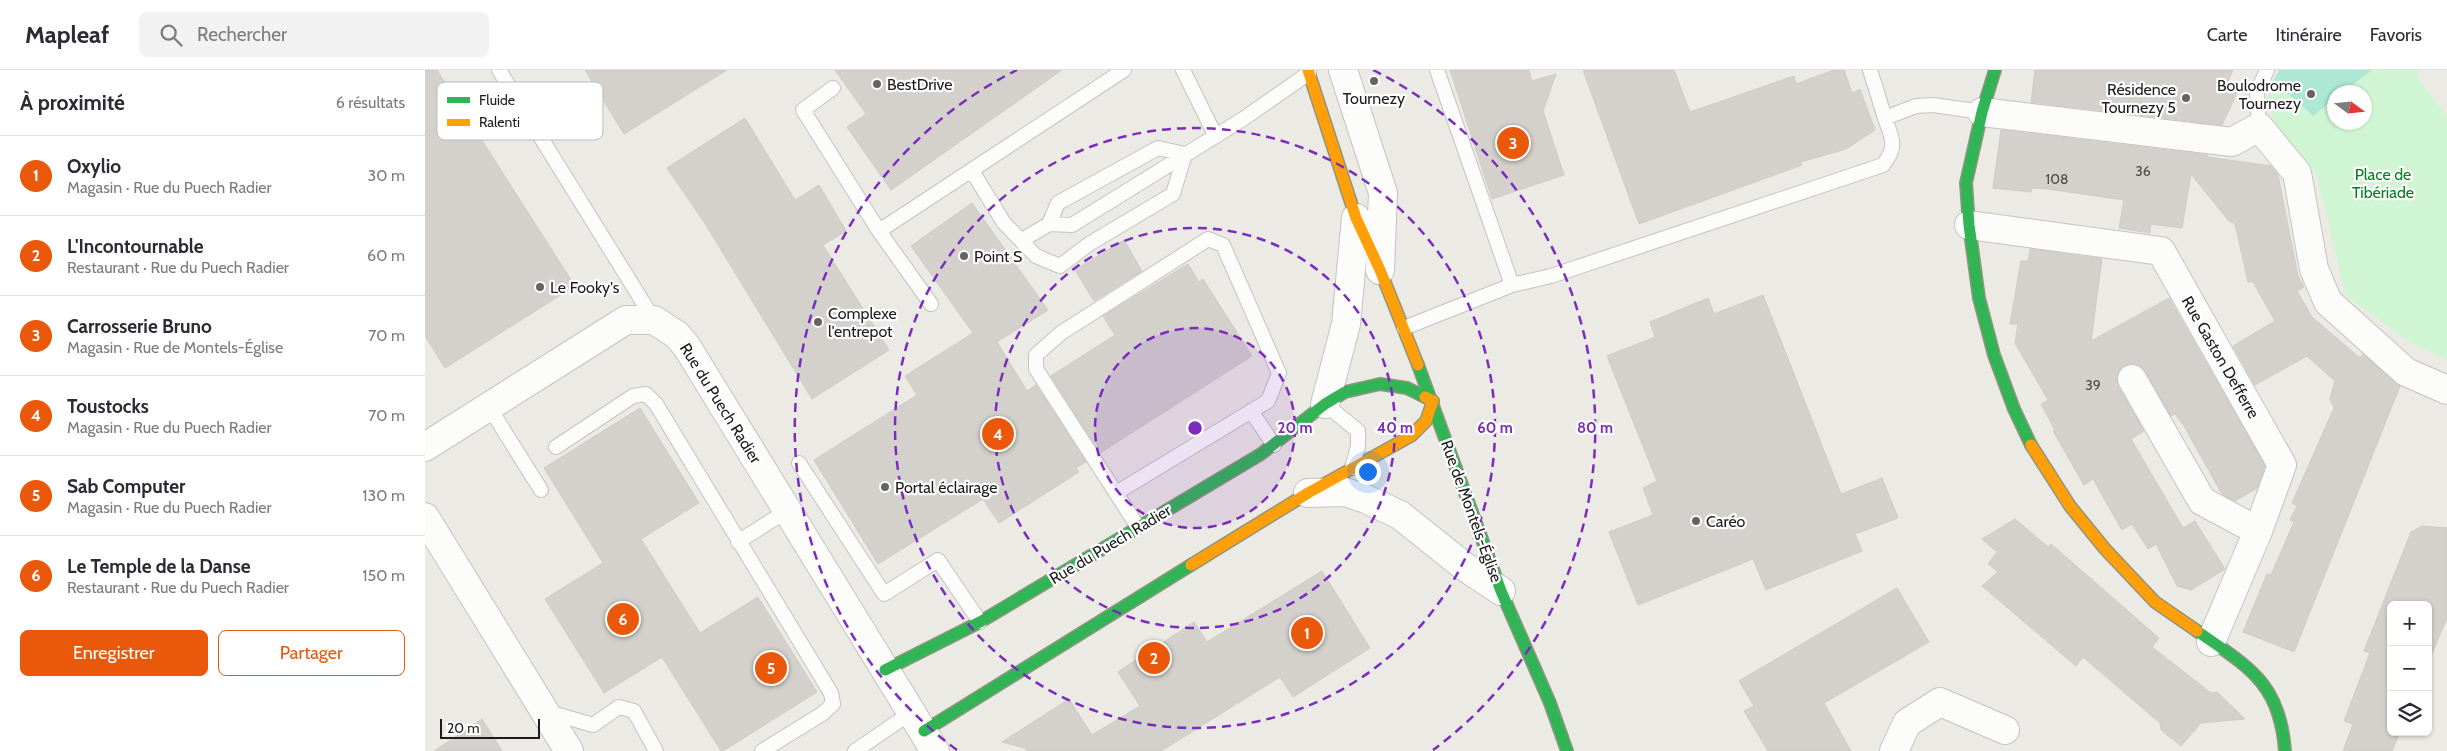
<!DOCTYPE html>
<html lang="fr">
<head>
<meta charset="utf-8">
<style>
  body { margin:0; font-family:Cabin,sans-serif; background:#f2f2f3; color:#2b2b33 }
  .controls { position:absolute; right:15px; bottom:15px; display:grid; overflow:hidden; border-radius:8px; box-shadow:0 1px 4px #0004 }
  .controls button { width:45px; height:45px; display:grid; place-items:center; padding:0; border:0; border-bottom:1px solid #e1e1e2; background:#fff; color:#2b2b33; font:25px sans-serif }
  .compass { position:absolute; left:1902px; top:15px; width:45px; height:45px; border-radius:50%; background:#fff; box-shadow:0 1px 4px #0004; rotate:105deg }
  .scale { position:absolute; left:15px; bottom:12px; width:100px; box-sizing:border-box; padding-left:5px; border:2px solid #1c1c1c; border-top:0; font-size:14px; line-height:18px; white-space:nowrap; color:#1c1c1c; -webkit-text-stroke:4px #fff; paint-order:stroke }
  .you { position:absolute; left:942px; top:401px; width:18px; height:18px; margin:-12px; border:4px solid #fff; border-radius:50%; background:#1a73e8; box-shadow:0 0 0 8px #1a73e833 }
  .badge { display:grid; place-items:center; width:32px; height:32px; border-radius:50%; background:#ea580c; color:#fff; font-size:16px; font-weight:700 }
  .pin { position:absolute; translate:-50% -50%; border:2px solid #fff; box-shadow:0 1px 5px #0006 }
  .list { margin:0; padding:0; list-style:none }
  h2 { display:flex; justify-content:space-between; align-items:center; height:65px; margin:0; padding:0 20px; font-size:21px }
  h2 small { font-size:16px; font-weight:400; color:#7c7c81 }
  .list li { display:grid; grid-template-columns:32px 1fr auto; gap:15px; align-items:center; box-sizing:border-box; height:80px; padding:0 20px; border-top:1px solid #e1e1e2 }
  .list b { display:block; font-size:19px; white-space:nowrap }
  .list p { margin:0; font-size:16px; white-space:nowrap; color:#7c7c81 }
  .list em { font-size:16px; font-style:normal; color:#7c7c81 }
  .actions { display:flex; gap:10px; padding:15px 20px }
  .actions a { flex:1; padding:11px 0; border:1px solid #ea580c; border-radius:8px; text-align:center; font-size:18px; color:#ea580c }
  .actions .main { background:#ea580c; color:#fff }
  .icon { flex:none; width:28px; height:28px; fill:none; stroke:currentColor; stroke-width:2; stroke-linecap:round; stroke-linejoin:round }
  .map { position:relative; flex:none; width:2022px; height:681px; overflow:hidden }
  header { display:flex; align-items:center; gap:30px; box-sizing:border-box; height:70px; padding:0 25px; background:#fff; border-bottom:1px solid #e1e1e2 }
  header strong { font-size:24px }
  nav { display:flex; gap:28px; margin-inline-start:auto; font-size:18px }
  .search { width:350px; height:45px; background:#f2f2f3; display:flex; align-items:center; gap:12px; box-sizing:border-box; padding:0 18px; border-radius:8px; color:#7c7c81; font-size:19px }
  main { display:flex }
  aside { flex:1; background:#fff }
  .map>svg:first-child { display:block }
  .park { fill:#cff5d2 }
  .pitch { fill:#ace8d3 }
  .building { fill:#d4d1cc; stroke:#cfcbc5 }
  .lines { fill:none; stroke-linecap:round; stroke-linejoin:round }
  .lane-casing { stroke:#c4c3c0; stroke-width:16 }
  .street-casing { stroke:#c4c3c0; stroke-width:30 }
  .fast-casing { stroke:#91957c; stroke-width:14 }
  .slow-casing { stroke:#91957c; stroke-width:14 }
  .lane { stroke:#fcfcfb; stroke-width:14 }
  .street { stroke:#fcfcfb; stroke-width:28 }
  .fast { stroke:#30b455; stroke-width:11 }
  .slow { stroke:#ff9f0a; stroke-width:11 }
  .ring { fill:none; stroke:#7b2cbf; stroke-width:2.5; stroke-dasharray:9 6 }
  .poi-dot { fill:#656462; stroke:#fff; stroke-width:2 }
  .labels { text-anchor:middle; stroke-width:4.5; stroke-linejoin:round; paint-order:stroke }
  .number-label { font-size:14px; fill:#4b4a49 }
  .poi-label { font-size:16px; fill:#1c1c1c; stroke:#fff; text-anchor:start }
  .park-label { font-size:16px; fill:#028219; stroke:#fff }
  .street-label { font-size:16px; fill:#1c1c1c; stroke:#fff }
  .key { fill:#fff; stroke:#bbb; stroke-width:1 }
  .key-label { font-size:14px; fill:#1c1c1c }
  .centre { fill:#7b2cbf; stroke:#fff; stroke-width:2.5 }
  .ring-label { font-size:15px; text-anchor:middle; font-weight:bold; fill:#7b2cbf; stroke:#fff; stroke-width:4.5; stroke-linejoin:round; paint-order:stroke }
</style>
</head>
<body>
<header>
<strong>Mapleaf</strong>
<div class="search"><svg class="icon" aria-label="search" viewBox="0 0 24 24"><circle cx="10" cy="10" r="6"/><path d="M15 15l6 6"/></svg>Rechercher</div>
<nav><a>Carte</a><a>Itinéraire</a><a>Favoris</a></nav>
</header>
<main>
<aside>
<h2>À proximité<small>6 résultats</small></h2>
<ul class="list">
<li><span class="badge">1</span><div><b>Oxylio</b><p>Magasin · Rue du Puech Radier</p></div><em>30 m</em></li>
<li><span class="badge">2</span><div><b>L'Incontournable</b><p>Restaurant · Rue du Puech Radier</p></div><em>60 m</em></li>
<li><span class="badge">3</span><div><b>Carrosserie Bruno</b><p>Magasin · Rue de Montels-Église</p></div><em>70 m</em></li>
<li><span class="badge">4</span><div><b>Toustocks</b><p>Magasin · Rue du Puech Radier</p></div><em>70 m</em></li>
<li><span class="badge">5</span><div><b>Sab Computer</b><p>Magasin · Rue du Puech Radier</p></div><em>130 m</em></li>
<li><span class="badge">6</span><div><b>Le Temple de la Danse</b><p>Restaurant · Rue du Puech Radier</p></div><em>150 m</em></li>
</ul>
<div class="actions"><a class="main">Enregistrer</a><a>Partager</a></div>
</aside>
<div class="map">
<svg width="2022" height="681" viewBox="0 0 2022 681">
  <rect width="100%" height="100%" fill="#eceae4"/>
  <path class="park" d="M 1947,0 L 1994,0 L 1993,9 L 2022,46 L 2022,291 L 1982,270 L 1921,226 L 1892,106 L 1849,54 L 1842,27 L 1846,15 L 1865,25 L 1888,46 L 1909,29 L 1910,52 L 1940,52 L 1940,22 L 1918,22 Z"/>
  <path class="pitch" d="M 1854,0 L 1947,0 L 1918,22 L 1910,22 L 1909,29 L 1888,46 L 1865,25 L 1846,15 Z"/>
  <path class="building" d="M 0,0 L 12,0 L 150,216 L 20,298 L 0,266 Z
    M 160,0 L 302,0 L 199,64 Z
    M 410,0 L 637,0 L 466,120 L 422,57 L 441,44 Z
    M 1025,0 L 1104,0 L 1107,11 L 1131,4 L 1118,41 L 1139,105 L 1067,129 Z
    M 1158,0 L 1249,0 L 1265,42 L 1369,6 L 1371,14 L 1409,0 L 1419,0 L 1427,23 L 1435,19 L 1450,60 L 1421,79 L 1376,92 L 1377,95 L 1214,154 Z
    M 1610,0 L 1808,0 L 1800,18 L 1812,23 L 1797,55 L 1606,32 Z
    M 320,48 L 370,130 L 394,115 L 421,161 L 398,175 L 464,280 L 387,329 L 279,152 L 242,98 Z
    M 1576,60 L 1783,85 L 1782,87 L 1846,96 L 1853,105 L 1873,206 L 1879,217 L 1872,221 L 1887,247 L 1935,288 L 1938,284 L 1975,316 L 1869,582 L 1818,562 L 1842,504 L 1846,505 L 1869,452 L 1865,450 L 1872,436 L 1867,433 L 1909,338 L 1905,329 L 1910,311 L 1882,286 L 1830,315 L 1808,276 L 1850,251 L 1828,212 L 1823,212 L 1810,154 L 1803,150 L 1766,104 L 1757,158 L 1726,154 L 1725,163 L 1694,158 L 1699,130 L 1623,119 L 1607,118 L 1606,122 L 1568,118 Z
    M 547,133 L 623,240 L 572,272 L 602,321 L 611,315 L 661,392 L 651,398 L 654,402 L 574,453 L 558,429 L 453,494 L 389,390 L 492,325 L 480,306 L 548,263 L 486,176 Z
    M 699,170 L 717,201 L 669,231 L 650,200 Z
    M 1605,179 L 1677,189 L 1666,271 L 1744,228 L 1840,396 L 1832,418 L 1810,431 L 1797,424 L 1759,356 L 1750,344 L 1746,346 L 1720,301 L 1714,295 L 1708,293 L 1700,295 L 1694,301 L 1691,308 L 1693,316 L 1719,361 L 1706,369 L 1758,458 L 1770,451 L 1800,499 L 1766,520 L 1752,516 L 1731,474 L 1723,479 L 1707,454 L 1697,460 L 1668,409 L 1659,415 L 1628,361 L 1630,360 L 1616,334 L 1623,330 L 1590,273 L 1593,254 L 1585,254 L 1596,191 L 1603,191 Z
    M 763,194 L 774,212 L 778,209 L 827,286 L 675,383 L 626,306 L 690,265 L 678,246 Z
    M 1338,225 L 1416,424 L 1457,408 L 1473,448 L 1430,464 L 1437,481 L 1341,520 L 1328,489 L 1213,535 L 1184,462 L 1228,445 L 1218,418 L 1232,411 L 1182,286 L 1230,267 L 1225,252 L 1283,228 L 1289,244 Z
    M 215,338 L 274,433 L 216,469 L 275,563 L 333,527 L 392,622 L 298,681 L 296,681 L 237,587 L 179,623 L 120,529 L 178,493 L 119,398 Z
    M 1590,449 L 1623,477 L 1626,474 L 1734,568 L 1727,577 L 1786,623 L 1792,622 L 1820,649 L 1776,653 L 1756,676 L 1736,660 L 1735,653 L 1658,587 L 1651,596 L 1557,516 L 1573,502 L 1563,494 L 1572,482 L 1557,469 Z
    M 1997,456 L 2022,458 L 2022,548 L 2003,593 L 2003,535 L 1966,535 L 1966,662 L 1975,662 L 1967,681 L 1918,681 L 1928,654 L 1919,651 L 1945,583 L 1939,581 L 1986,462 Z
    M 897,501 L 945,578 L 868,627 L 855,607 L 736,681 L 602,681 L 600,678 L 577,672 L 644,629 L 667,665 L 715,636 L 693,602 L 769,552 L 782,572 Z
    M 1472,518 L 1504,572 L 1399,633 L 1426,681 L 1343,681 L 1319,641 L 1329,636 L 1314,611 Z
    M 57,649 L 77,681 L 9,681 Z"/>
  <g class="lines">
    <defs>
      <path id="lane" d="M 74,0 L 229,250
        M 758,0 L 790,65
        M 1012,0 L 1087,215
        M 1445,0 L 1460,48
        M 408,18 L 378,40 L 454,161 L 506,234
        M 1834,57 L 1832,22 L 1842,0
        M 547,101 L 579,153 L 611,186 L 635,196 L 664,174 L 748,124 L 760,84
        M 624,154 L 647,155 L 818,49 L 884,3
        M 454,161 L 699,0
        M 597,170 L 624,154 L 633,133 L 733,78 L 760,84
        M 979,258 L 1087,215 L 1126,206 L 1458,95 C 1473,76 1467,69 1460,48 L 1491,36 L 1508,35 L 1557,42
        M 900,334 L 933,361 L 933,376 L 927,398
        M 64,337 L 116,420
        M 826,341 L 849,375
        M 131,377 L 208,326 L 221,324 L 231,334 L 406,623 L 408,634 L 397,644 L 337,681
        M 374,393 L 459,524 L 513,490 L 555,552
        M 691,423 L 843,331 L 854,303 L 798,175 L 783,169 L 636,263 L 611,285 L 611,299 L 713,457
        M 313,472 L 363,440
        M 125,650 L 134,645 L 168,655 L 194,637 L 209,641 L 231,681
        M 430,681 L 487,642"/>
      <path id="street" d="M 918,0 L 958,123 L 955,200
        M 1557,42 L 1807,72 L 1834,57 L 1872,103 L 1889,199 L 1903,232 L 1981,302 L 2022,320
        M 1544,155 L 1736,181 L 1857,395 L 1833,461 L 1786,572
        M 1707,309 L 1777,431 L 1833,461
        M 900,334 L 921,254 L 931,148
        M 0,377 L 201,250 L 229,250 L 252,265 L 262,277 L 510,681
        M 883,423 L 920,422 L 941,429 L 975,445 L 1040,497 L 1076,521
        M 0,447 L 144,681
        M 1469,681 L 1482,653 L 1515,632 L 1580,660"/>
      <path id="fast" d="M 1570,0 L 1557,42 L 1541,113 L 1544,155 L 1554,228 L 1569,285 L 1589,339 L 1606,375
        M 993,295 L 1076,521 L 1125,633 L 1142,681
        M 1772,561 C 1823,597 1855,612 1860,681
        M 460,600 L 555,552 L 836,384 L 900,334 L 920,322 L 955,314 L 982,318 L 1000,327
        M 499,661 L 766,495"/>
      <path id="slow" d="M 883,0 L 931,148 L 955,200 L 993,295
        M 1606,375 L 1645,436 L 1680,479 L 1730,532 L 1772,561
        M 766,495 L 883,423 L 986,366 L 1001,351 L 1008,331 L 1000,327"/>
    </defs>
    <use href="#lane" class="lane-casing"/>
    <use href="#street" class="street-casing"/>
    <use href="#fast" class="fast-casing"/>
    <use href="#slow" class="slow-casing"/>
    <use href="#lane" class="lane"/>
    <use href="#street" class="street"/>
    <use href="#fast" class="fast"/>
    <use href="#slow" class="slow"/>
  </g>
  <circle cx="770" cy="358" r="100" fill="#7b2cbf" fill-opacity=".12"/>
  <g class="ring">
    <circle cx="770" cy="358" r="100"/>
    <circle cx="770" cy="358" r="200"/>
    <circle cx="770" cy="358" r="300"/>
    <path d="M532 680A400 400 0 0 1 592 0M948 0A400 400 0 0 1 1008 680"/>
  </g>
  <g class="poi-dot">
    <circle cx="949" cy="11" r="5"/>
    <circle cx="452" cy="14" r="5"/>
    <circle cx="1886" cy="24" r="5"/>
    <circle cx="1761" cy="28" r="5"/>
    <circle cx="539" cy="186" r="5"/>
    <circle cx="115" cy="217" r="5"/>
    <circle cx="393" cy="252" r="5"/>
    <circle cx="460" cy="417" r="5"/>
    <circle cx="1271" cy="451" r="5"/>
  </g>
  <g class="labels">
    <g class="number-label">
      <text x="1718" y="106">36</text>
      <text x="1632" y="114">108</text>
      <text x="1668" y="320">39</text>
    </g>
    <g class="poi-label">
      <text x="462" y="20">BestDrive</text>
      <text x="1876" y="21" text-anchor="end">Boulodrome<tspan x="1876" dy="18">Tournezy</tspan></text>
      <text x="1751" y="25" text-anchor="end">Résidence<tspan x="1751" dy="18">Tournezy 5</tspan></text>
      <text x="949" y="34" text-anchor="middle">Tournezy</text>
      <text x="549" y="192">Point S</text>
      <text x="125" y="223">Le Fooky's</text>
      <text x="403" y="249">Complexe<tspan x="403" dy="18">l'entrepot</tspan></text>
      <text x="470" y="423">Portal éclairage</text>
      <text x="1281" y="457">Caréo</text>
    </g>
    <g class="park-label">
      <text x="1958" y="110">Place de<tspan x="1958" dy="18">Tibériade</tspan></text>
    </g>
    <g class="street-label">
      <text transform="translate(1796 287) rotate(60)" y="6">Rue Gaston Defferre</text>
      <text transform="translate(296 333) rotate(58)" y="6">Rue du Puech Radier</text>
      <text transform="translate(1047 441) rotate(70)" y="6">Rue de Montels-Église</text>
      <text transform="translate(685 474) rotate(-31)" y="6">Rue du Puech Radier</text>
    </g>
  </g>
  <rect x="12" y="12" width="166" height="58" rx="8" class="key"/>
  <rect x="22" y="27" width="23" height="6" fill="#30b455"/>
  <rect x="22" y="49" width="23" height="7" fill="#ff9f0a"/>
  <g class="key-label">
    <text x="54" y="35">Fluide</text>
    <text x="54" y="57">Ralenti</text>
  </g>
  <circle cx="770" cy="358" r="8" class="centre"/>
  <g class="ring-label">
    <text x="870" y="363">20 m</text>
    <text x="970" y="363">40 m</text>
    <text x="1070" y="363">60 m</text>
    <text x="1170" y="363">80 m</text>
  </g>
</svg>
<div class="controls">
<button>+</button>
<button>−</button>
<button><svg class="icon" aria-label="layers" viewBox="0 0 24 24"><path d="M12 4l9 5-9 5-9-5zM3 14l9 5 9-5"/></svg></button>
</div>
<svg class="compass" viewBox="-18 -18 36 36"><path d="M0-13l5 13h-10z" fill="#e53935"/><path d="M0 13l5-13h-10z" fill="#7c7c81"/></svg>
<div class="scale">20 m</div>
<div class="you"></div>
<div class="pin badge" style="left:882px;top:563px">1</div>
<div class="pin badge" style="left:729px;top:588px">2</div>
<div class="pin badge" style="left:1088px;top:73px">3</div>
<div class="pin badge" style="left:573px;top:364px">4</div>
<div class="pin badge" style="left:346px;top:598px">5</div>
<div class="pin badge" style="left:198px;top:549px">6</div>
</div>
</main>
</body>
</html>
